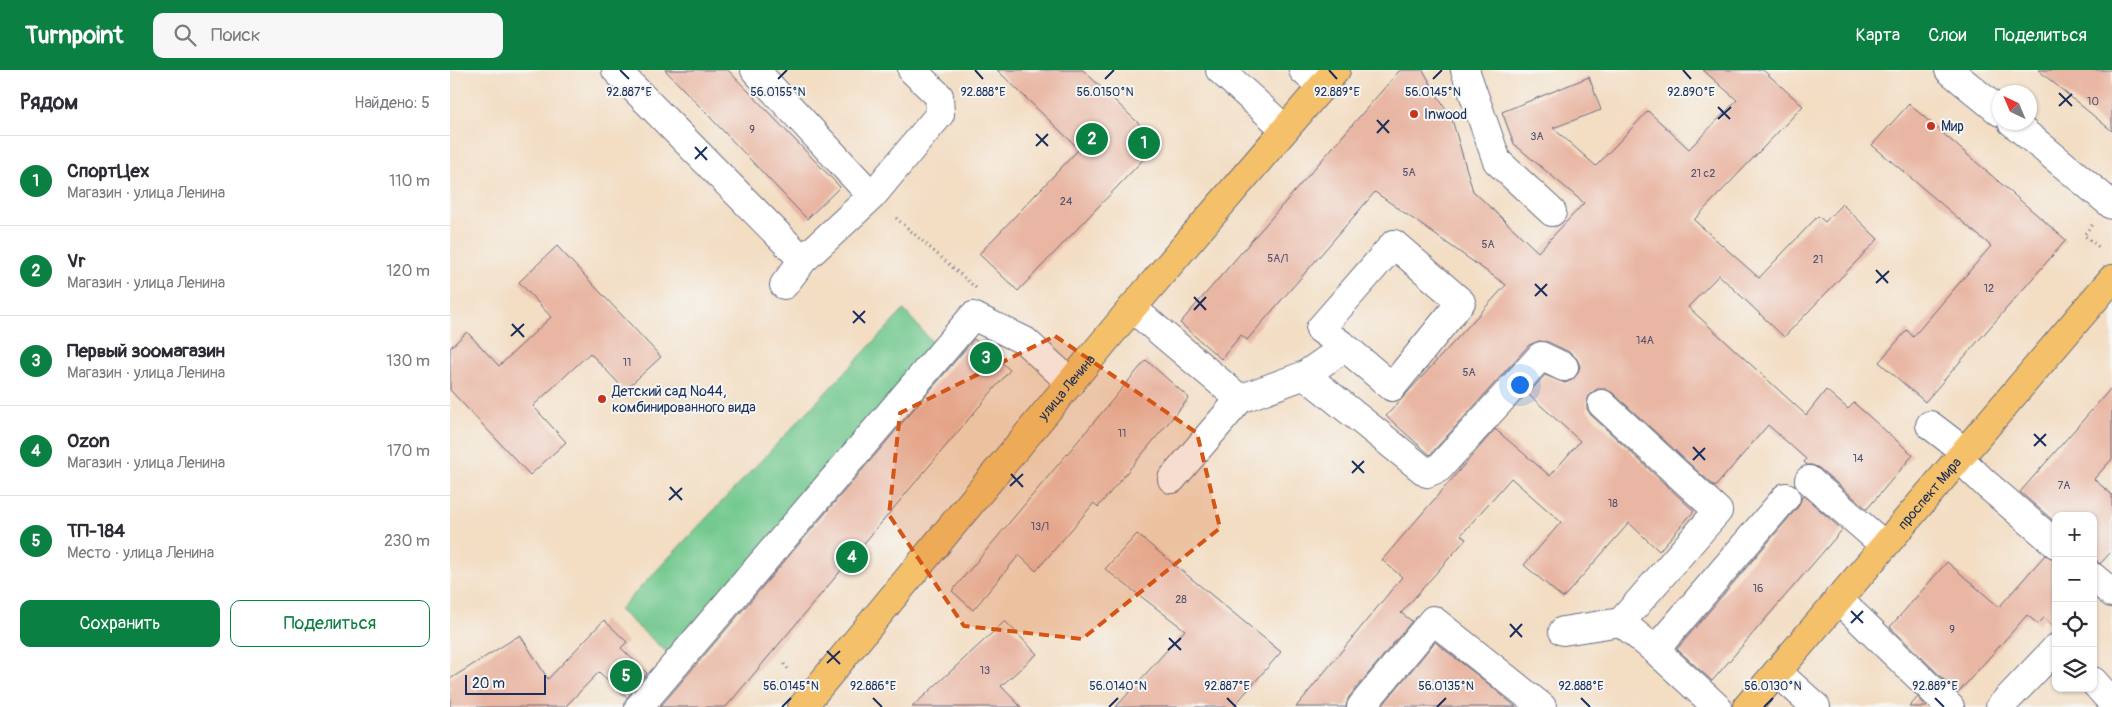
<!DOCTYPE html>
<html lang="ru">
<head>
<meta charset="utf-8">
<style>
  body { margin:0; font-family:Pangolin,sans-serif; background:#f7f7f7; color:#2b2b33 }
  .controls { position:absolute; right:15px; bottom:15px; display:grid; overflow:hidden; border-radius:10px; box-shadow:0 1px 4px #0004 }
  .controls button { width:45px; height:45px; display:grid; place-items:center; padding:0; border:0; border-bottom:1px solid #e1e1e2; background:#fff; color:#2b2b33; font:25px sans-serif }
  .compass { position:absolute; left:1542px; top:15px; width:45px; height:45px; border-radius:50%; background:#fff; box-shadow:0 1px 4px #0004; rotate:316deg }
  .scale { position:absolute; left:15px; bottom:12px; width:81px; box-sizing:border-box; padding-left:5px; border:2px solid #1b2f5e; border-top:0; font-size:14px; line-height:18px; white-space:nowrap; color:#1b2f5e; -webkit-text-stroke:4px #f6f6f2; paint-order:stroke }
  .you { position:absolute; left:1069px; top:314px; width:18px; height:18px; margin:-12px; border:4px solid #fff; border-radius:50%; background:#1a73e8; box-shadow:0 0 0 8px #1a73e833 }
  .badge { display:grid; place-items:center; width:32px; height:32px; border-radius:50%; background:#0b8043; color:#fff; font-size:16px; font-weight:700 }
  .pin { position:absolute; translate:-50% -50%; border:2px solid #fff; box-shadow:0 1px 5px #0006 }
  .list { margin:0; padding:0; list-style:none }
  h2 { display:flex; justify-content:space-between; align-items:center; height:65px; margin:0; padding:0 20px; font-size:21px }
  h2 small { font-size:16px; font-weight:400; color:#7c7c81 }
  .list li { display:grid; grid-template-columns:32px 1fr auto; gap:15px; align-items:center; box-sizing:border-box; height:90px; padding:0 20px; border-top:1px solid #e1e1e2 }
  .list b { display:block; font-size:19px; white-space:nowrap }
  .list p { margin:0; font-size:16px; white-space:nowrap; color:#7c7c81 }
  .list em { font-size:16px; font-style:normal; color:#7c7c81 }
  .actions { display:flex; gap:10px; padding:15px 20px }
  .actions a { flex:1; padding:11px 0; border:1px solid #0b8043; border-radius:10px; text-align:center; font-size:18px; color:#0b8043 }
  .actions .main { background:#0b8043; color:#fff }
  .icon { flex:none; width:28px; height:28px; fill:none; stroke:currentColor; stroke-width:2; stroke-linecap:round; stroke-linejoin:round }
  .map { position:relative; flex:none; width:1662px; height:637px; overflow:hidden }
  header { display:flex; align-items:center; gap:30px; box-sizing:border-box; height:70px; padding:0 25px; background:#0b8043; color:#fff }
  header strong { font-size:24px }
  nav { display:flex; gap:28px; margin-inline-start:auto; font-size:18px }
  .search { width:350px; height:45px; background:#f7f7f7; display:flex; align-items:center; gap:12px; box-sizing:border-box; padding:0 18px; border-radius:10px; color:#7c7c81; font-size:19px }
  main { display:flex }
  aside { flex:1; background:#fff }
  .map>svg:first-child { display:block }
  .green { fill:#71c88d; stroke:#467c76 }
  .building { fill:#e9b6a3 }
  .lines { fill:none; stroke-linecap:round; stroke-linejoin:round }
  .minor-casing { stroke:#676c81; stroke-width:30 }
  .major-casing { stroke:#676c81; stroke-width:30 }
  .path { stroke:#676c81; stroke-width:3; stroke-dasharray:1 4; stroke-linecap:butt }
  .minor { stroke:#fff; stroke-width:28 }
  .major { stroke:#f4c16b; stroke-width:28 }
  .marked { fill:#d45514; fill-opacity:0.2; stroke:#d45514; stroke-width:4; stroke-dasharray:10 6; stroke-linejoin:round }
  .ticks { fill:none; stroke:#1b2f5e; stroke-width:2 }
  .poi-dot { fill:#c8321e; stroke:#f6f6f2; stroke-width:2 }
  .labels { text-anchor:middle; stroke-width:4; stroke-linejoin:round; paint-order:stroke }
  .number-label { font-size:11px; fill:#4e516f }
  .poi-label { font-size:14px; fill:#1b2f5e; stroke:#f6f6f2; text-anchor:start }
  .street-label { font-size:14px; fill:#1b2f5e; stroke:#f6f6f2 }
  .ticks-label { font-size:12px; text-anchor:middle; fill:#1b2f5e; stroke:#f6f6f2; stroke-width:4; stroke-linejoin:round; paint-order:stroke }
</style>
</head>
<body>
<header>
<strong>Turnpoint</strong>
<div class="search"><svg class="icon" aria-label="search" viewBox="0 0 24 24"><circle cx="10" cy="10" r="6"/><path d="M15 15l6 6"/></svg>Поиск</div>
<nav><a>Карта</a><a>Слои</a><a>Поделиться</a></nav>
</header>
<main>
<aside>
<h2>Рядом<small>Найдено: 5</small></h2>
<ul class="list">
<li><span class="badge">1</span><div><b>СпортЦех</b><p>Магазин · улица Ленина</p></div><em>110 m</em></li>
<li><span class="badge">2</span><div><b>Vr</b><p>Магазин · улица Ленина</p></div><em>120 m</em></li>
<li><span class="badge">3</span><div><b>Первый зоомагазин</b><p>Магазин · улица Ленина</p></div><em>130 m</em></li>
<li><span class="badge">4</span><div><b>Ozon</b><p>Магазин · улица Ленина</p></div><em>170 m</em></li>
<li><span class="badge">5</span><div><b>ТП-184</b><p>Место · улица Ленина</p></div><em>230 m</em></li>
</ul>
<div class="actions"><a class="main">Сохранить</a><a>Поделиться</a></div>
</aside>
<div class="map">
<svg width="1662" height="637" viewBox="0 0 1662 637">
  <rect width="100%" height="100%" fill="#f6f6f2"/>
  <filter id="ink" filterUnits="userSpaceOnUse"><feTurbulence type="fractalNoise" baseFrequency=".02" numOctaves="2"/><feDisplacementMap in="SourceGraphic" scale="10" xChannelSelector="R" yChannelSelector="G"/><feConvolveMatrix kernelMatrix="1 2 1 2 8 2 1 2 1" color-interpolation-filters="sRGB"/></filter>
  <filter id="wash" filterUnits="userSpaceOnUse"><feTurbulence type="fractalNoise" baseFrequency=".0096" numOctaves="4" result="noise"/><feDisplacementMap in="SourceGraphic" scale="20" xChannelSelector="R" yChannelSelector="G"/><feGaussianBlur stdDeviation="1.12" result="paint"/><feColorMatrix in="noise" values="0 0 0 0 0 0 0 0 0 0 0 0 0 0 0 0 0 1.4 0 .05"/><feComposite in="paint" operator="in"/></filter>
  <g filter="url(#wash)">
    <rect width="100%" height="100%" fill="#f3ddc3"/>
    <path class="green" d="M 454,240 L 484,274 L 220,585 L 169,540 Z"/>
    <g id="blocks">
      <path class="building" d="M 215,0 L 278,0 L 390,117 L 357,149 Z
        M 547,0 L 633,0 L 709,73 L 568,221 L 529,184 L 629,79 Z
        M 950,0 L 973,0 L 994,37 L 1001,46 L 1023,121 L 1088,182 L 1134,133 L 1064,74 L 1052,42 L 1139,7 L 1151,40 L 1103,58 L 1146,96 L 1198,41 L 1239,79 L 1287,30 L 1253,0 L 1313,0 L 1353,36 L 1244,150 L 1309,208 L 1368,146 L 1375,152 L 1392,134 L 1428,169 L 1334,267 L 1269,205 L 1238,237 L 1356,345 L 1376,320 L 1398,339 L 1404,333 L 1463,385 L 1417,439 L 1369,398 L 1362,395 L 1357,395 L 1354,392 L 1356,389 L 1318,355 L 1265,417 L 1163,323 L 1155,319 L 1147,319 L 1140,324 L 1137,331 L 1137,339 L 1141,345 L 1244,441 L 1209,481 L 1179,453 L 1113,528 L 1074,495 L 1111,452 L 1061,408 L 1011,465 L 1016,469 L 951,543 L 962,551 L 899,627 L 896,637 L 846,637 L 952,507 L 932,490 L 1045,359 L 1100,406 L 1130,371 L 1078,324 L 1095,305 L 1115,313 L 1122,310 L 1128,303 L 1130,296 L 1127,289 L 1121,283 L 1098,272 L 1089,271 L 1079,275 L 980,385 L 936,346 L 1056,215 L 925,122 L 797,270 L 791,265 L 771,289 L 730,253 Z
        M 1588,0 L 1662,0 L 1662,61 Z
        M 1459,34 L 1616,170 L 1475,332 L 1429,292 L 1457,260 L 1463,267 L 1541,176 L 1422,75 Z
        M 107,176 L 211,287 L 175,320 L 140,283 L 83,336 L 116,372 L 80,405 L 0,320 L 0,278 L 17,262 L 49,296 L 101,247 L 69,212 Z
        M 524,269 L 560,300 L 276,637 L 210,637 Z
        M 696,290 L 739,328 L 648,437 L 644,433 L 586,501 L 569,485 L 523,540 L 502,521 Z
        M 1662,317 L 1662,389 L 1644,409 L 1662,425 L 1662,481 L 1650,494 L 1643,487 L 1643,446 L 1606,446 L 1606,453 L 1570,422 Z
        M 1353,425 L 1392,460 L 1262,611 L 1227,579 L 1348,437 Z
        M 687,464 L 831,582 L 783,637 L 666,637 L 735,560 L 655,499 Z
        M 1595,485 L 1606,489 L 1606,559 L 1594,548 L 1588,554 L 1577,545 L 1508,623 L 1440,557 L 1497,492 L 1549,537 Z
        M 154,550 L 177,572 L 171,578 L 197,603 L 177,628 L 149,602 L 115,637 L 0,637 L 0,609 L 70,565 L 98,609 Z
        M 555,551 L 587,584 L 551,616 L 571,637 L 462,637 Z
        M 985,572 L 1041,616 L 1066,637 L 931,637 Z
        M 1468,627 L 1477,637 L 1459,637 Z"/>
    </g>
  </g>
  <g filter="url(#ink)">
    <use href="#blocks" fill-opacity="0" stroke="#676c81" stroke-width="1"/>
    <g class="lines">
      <defs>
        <path id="minor" d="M 166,0 L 353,190 L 422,126 L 490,44 L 489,26 L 462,0
          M 305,0 L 422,126
          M 770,0 L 835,59
          M 853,0 L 872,17
          M 1015,0 L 1047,91 L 1102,142
          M 1499,0 L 1550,42
          M 1562,52 L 1662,135
          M 334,215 L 353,190
          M 682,238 L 790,329 L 855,305 L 895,277 L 870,259 L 944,174 L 1011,232 L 942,317 L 895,277
          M 855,305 L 977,403 L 989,398 L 1091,286 L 1114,297
          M 1152,334 L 1268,441 L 1171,552
          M 1480,355 L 1514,381
          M 1509,388 L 1536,414 L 1606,474
          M 722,409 L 790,329
          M 1359,410 L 1434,475
          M 1643,507 L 1662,523
          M 1388,529 L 1500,637
          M 1113,561 L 1171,552 L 1205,580 L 1267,637
          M 1205,580 L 1336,427
          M 1327,602 L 1366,637
          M 1643,611 L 1662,632
          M 189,637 L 523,246 L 575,271 L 621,313
          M 911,637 L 983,550 L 1092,637
          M 1550,637 L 1606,578"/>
        <g id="major">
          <path id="s1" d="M 352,637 L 682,238 L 886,0"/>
          <path id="s2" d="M 1297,637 L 1662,209"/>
        </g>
      </defs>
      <use href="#minor" class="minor-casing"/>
      <use href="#major" class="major-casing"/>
      <path class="path" d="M 446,148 L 526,218
        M 1642,155 L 1634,165 L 1651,179
        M 334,594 L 338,599"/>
      <use href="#minor" class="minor"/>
      <use href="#major" class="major"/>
    </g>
  </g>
  <path class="marked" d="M 605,266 L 747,363 L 770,458 L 632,569 L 514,556 L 439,445 L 450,343 Z"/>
  <path class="ticks" d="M 170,0 L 179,9M 525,0 L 533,9M 879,0 L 887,9M 1233,0 L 1241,9M 328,9 L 337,0M 655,9 L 664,0M 983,9 L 992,0M 1609,23 L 1622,36M 1609,36 L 1622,24M 1268,37 L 1280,49M 1268,49 L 1281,37M 927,50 L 939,63M 927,63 L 939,50M 586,64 L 598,76M 586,76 L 598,64M 245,77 L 257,90M 245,89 L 257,77M 1426,200 L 1438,213M 1426,213 L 1439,201M 1085,214 L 1097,226M 1085,226 L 1097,214M 744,227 L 756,240M 744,240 L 756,227M 403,241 L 415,253M 403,253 L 415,241M 62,254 L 74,267M 61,266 L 74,254M 1584,364 L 1596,376M 1584,376 L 1596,364M 1243,377 L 1255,390M 1243,390 L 1255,378M 902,391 L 914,403M 902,403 L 914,391M 561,404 L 573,417M 560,416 L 573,404M 220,417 L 232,430M 219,430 L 232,418M 1401,541 L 1413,553M 1401,553 L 1413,541M 1060,554 L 1072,567M 1060,567 L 1072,554M 719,568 L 731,580M 718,580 L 731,568M 377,581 L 390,594M 377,593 L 390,581M 423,628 L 432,637M 777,628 L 786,637M 1131,628 L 1140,637M 1485,628 L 1494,637M 332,637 L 341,628M 659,637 L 668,628M 987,637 L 996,628M 1314,637 L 1323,628"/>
  <g class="poi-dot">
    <circle cx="964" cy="44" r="5"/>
    <circle cx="1481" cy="56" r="5"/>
    <circle cx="152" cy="329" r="5"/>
  </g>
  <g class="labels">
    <g class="number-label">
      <text x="1643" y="35">10</text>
      <text x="302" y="63">9</text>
      <text x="1087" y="70">3А</text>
      <text x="959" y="106">5А</text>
      <text x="1253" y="107">21 с2</text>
      <text x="616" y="135">24</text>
      <text x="1038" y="178">5А</text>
      <text x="828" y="192">5А/1</text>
      <text x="1368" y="193">21</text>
      <text x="1539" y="222">12</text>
      <text x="1195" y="274">14А</text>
      <text x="177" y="296">11</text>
      <text x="1019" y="306">5А</text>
      <text x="672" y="367">11</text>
      <text x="1408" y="392">14</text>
      <text x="1614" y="419">7А</text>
      <text x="1163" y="437">18</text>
      <text x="590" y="460">13/1</text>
      <text x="1308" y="522">16</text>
      <text x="731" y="533">28</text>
      <text x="1502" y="563">9</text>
      <text x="535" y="604">13</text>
    </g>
    <g class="poi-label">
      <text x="974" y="49">Inwood</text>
      <text x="1491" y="61">Мир</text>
      <text x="162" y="326">Детский сад №44,<tspan x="162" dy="16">комбинированного вида</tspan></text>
    </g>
    <g class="street-label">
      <text dy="5" stroke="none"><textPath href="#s1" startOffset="415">улица Ленина</textPath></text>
      <text dy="5" stroke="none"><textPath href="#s2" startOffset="281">проспект Мира</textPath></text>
    </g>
  </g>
  <g class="ticks-label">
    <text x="328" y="26">56.0155°N</text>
    <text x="655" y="26">56.0150°N</text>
    <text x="983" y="26">56.0145°N</text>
    <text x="179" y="26">92.887°E</text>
    <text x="533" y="26">92.888°E</text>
    <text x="887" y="26">92.889°E</text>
    <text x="1241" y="26">92.890°E</text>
    <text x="423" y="620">92.886°E</text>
    <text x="777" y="620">92.887°E</text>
    <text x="1131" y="620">92.888°E</text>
    <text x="1485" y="620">92.889°E</text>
    <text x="341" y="620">56.0145°N</text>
    <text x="668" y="620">56.0140°N</text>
    <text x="996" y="620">56.0135°N</text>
    <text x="1323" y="620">56.0130°N</text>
  </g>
</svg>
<div class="controls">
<button>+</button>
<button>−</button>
<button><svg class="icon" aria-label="locate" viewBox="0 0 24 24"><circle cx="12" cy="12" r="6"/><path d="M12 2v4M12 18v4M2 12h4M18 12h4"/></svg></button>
<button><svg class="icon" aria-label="layers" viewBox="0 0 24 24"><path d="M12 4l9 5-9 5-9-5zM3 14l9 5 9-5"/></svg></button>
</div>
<svg class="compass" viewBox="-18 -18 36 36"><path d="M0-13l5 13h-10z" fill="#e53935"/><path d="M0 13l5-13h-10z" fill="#7c7c81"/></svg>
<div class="scale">20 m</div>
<div class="you"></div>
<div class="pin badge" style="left:694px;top:73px">1</div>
<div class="pin badge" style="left:642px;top:69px">2</div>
<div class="pin badge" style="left:536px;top:288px">3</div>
<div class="pin badge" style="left:402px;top:487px">4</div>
<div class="pin badge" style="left:176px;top:606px">5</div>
</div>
</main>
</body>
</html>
